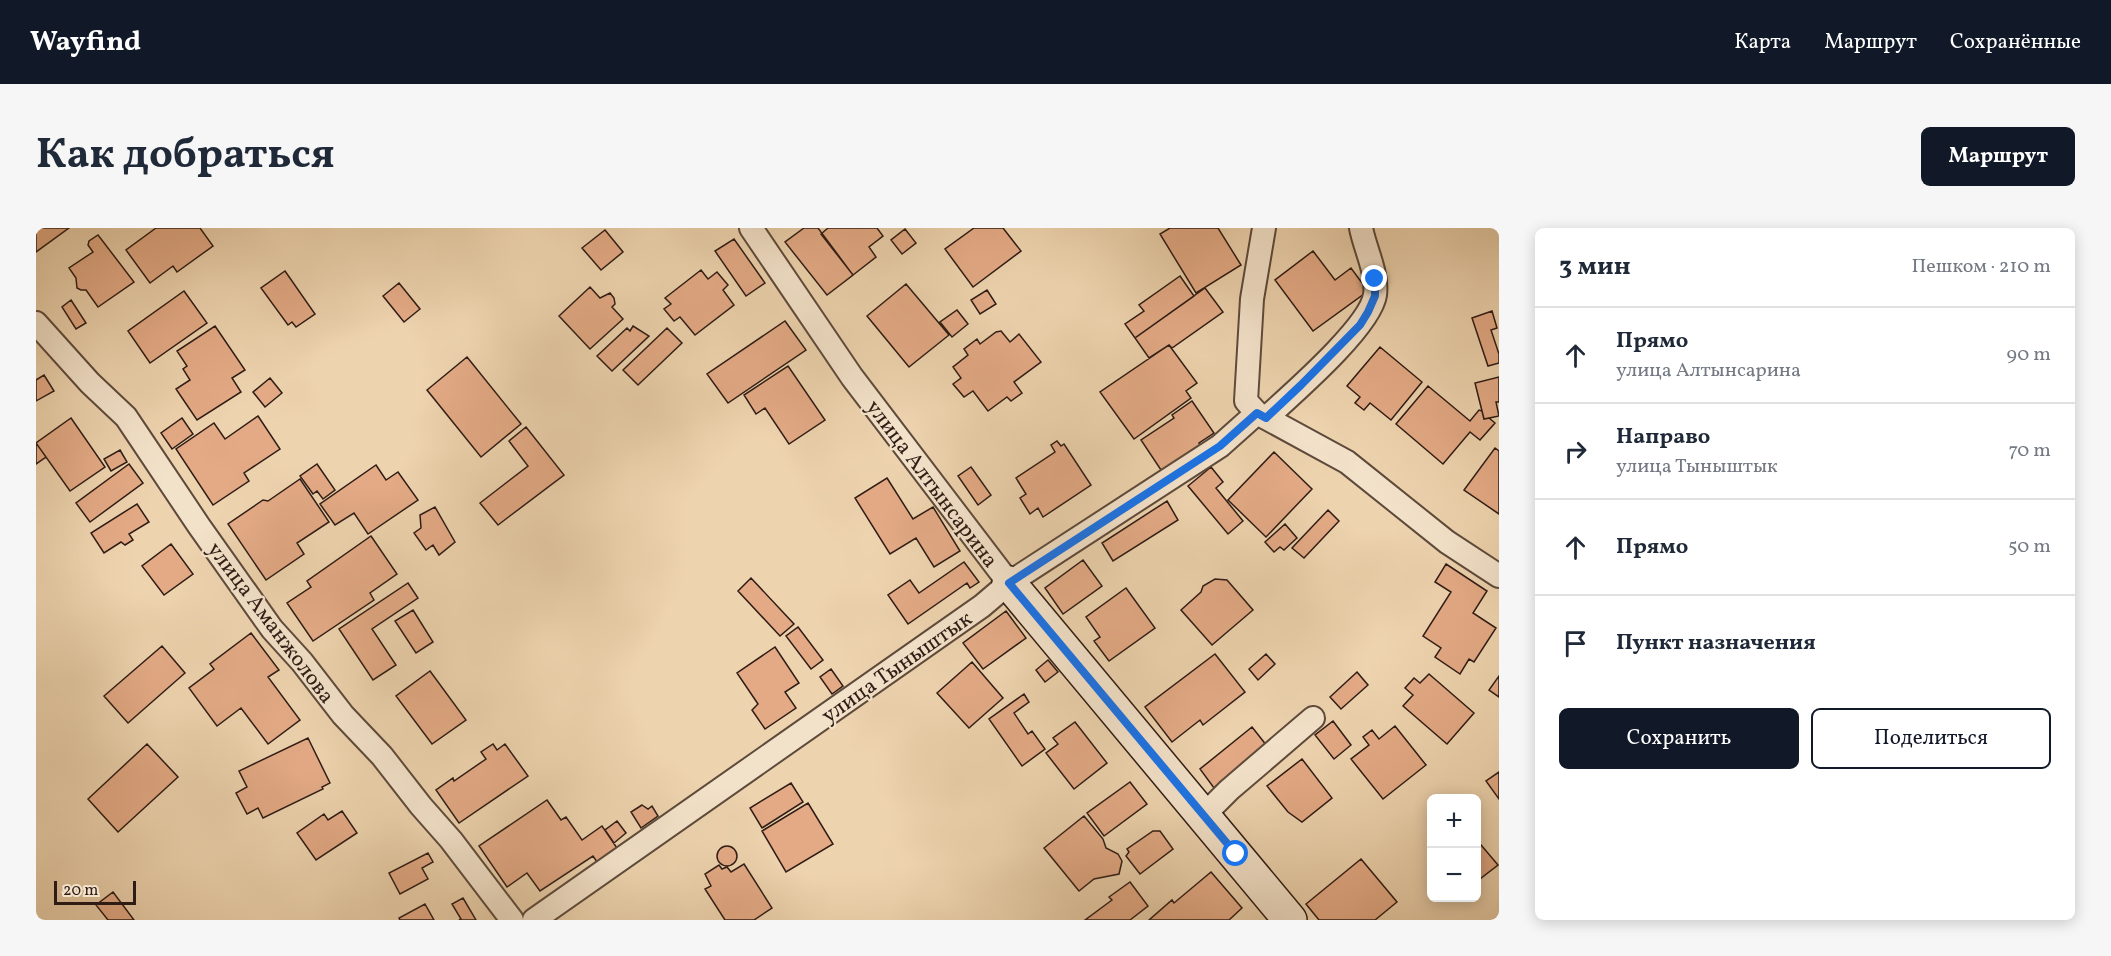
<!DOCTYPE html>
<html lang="ru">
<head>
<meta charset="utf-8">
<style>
  body { margin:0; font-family:Vollkorn,serif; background:#f6f6f7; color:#1f2937 }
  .controls { position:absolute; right:18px; bottom:18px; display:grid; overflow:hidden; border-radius:9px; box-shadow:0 3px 15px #0003 }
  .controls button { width:54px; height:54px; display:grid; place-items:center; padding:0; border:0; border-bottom:2px solid #e0e1e3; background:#fff; color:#1f2937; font:30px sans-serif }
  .scale { position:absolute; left:18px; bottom:15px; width:82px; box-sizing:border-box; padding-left:6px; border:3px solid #2f1c15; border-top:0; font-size:16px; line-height:21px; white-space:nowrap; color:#2f1c15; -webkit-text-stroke:4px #f3e2ca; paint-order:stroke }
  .stop { position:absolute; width:18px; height:18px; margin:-14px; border:4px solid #1a73e8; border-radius:50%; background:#fff }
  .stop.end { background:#1a73e8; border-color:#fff; box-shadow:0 2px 6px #0008 }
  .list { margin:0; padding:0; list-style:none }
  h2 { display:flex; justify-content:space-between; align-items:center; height:78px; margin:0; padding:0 24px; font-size:26px }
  h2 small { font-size:20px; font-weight:400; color:#747a83 }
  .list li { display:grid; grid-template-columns:39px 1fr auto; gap:18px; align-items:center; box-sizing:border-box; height:96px; padding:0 24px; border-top:2px solid #e0e1e3 }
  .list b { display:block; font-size:22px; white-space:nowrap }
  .list p { margin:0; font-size:20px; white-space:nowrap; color:#747a83 }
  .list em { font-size:20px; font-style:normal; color:#747a83 }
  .actions { display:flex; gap:12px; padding:18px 24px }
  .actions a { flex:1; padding:14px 0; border:2px solid #111827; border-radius:9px; text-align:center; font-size:21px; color:#111827 }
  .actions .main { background:#111827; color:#fff }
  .icon { flex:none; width:33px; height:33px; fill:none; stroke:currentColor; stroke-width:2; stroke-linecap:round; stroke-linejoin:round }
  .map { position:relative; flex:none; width:1463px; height:692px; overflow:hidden; border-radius:9px }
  header { display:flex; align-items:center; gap:36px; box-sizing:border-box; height:84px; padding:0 30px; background:#111827; color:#fff }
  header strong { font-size:28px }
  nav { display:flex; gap:33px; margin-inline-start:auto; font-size:21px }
  .intro { display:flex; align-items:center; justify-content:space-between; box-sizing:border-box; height:144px; padding:0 36px }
  h1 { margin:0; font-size:42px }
  .button { padding:15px 27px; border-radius:9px; background:#111827; color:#fff; font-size:21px; font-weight:700 }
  main { display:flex; gap:36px; padding:0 36px }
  aside { flex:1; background:#fff; border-radius:9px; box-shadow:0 3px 15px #0003 }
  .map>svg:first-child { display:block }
  .building { fill:#e3aa85; stroke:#2f1c15; stroke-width:1.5 }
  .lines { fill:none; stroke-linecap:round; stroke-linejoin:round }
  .street-casing { stroke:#5e4a3b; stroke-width:26 }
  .secondary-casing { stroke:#2f1c15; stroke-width:36 }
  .street { stroke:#f3e2ca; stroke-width:22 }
  .secondary { stroke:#f3e2ca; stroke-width:33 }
  .route { stroke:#1a73e8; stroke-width:8 }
  .labels { text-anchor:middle; stroke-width:4.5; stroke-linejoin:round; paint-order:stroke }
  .street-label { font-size:22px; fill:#2f1c15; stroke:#f3e2ca }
</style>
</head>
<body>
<header>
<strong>Wayfind</strong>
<nav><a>Карта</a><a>Маршрут</a><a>Сохранённые</a></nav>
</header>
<div class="intro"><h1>Как добраться</h1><a class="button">Маршрут</a></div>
<main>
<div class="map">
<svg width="1463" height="692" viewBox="0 0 1463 692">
  <rect width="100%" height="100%" fill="#edd3ae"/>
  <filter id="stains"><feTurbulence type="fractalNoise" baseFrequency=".00333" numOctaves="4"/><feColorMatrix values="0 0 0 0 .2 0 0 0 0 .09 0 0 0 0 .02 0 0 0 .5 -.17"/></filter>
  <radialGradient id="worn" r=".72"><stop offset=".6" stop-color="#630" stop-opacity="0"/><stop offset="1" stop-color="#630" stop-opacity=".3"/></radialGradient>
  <path class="building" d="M 0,0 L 33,0 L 0,24 Z
    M 120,0 L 164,0 L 177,18 L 141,44 L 137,38 L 114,55 L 90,22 Z
    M 768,0 L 782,0 L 817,47 L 791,67 L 749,14 Z
    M 792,0 L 841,0 L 847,8 L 833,19 L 840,29 L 817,47 L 785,6 Z
    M 938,0 L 967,0 L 985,23 L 937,59 L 909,21 Z
    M 1134,0 L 1182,0 L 1205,37 L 1160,65 L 1124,6 Z
    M 869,1 L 880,15 L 866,26 L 855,12 Z
    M 569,2 L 587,24 L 565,42 L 546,20 Z
    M 62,7 L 98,54 L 62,79 L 50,62 L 45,62 L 41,60 L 40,50 L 33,40 L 57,24 L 52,17 L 53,13 Z
    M 698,11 L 729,55 L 710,68 L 679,23 Z
    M 1277,23 L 1299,52 L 1315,40 L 1332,63 L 1277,103 L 1239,52 Z
    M 665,42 L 672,51 L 681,44 L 692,57 L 687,62 L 698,77 L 659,107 L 644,89 L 638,93 L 628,81 L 635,76 L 629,70 Z
    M 249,43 L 279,86 L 260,99 L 256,94 L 252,97 L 225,60 Z
    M 1144,48 L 1158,68 L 1099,110 L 1089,96 L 1108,83 L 1103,77 Z
    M 363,55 L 384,81 L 368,94 L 347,68 Z
    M 870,56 L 913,107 L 873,139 L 831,88 Z
    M 554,59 L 564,70 L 574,65 L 578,70 L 579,76 L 576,79 L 587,91 L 554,121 L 523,88 Z
    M 1169,60 L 1187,84 L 1136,120 L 1133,117 L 1113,130 L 1099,110 Z
    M 951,62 L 960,76 L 944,86 L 935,72 Z
    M 148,63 L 171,95 L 114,135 L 92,103 Z
    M 35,72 L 50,95 L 40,101 L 26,79 Z
    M 921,82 L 932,96 L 916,109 L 904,94 Z
    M 1456,83 L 1461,100 L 1455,102 L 1463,126 L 1463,135 L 1452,138 L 1436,90 Z
    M 749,93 L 770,122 L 692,175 L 671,146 Z
    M 179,98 L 209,142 L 196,150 L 205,164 L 161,192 L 140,161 L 154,152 L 147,141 L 151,138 L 141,123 Z
    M 597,98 L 613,108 L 576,143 L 561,128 L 591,100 L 594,103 Z
    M 631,100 L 646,115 L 602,157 L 587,142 Z
    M 965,103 L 974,114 L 983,106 L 1005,134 L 978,154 L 986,165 L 975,173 L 971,169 L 952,183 L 937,163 L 928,169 L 917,156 L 925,150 L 917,139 L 932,127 L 928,121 L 941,111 L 944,116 L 960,104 Z
    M 1133,117 L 1161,155 L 1150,163 L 1155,170 L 1098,211 L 1064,164 Z
    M 1344,119 L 1386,154 L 1355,192 L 1334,175 L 1328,182 L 1319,175 L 1324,169 L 1311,158 Z
    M 431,129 L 485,196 L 445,229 L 391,162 Z
    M 752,138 L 789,192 L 753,216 L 729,180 L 720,186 L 708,167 Z
    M 8,147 L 18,163 L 0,173 L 0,152 Z
    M 1463,149 L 1463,174 L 1460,174 L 1463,188 L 1448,191 L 1439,155 Z
    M 234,150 L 246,165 L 229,179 L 217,164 Z
    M 1392,158 L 1434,193 L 1443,182 L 1446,183 L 1448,191 L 1453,190 L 1459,195 L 1444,212 L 1434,204 L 1407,236 L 1360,196 Z
    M 1156,173 L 1178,205 L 1163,215 L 1165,219 L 1127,245 L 1105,212 L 1138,190 L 1136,187 Z
    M 222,188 L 244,221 L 208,245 L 213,253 L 177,277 L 140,221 L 178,195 L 189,211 Z
    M 35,190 L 69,239 L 34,263 L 0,215 Z
    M 146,190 L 157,206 L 136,221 L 125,205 Z
    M 490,199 L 528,247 L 462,297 L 444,275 L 492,238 L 473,213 Z
    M 1021,213 L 1025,218 L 1028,216 L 1055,257 L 1007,289 L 1002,280 L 994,286 L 984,270 L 990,266 L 980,250 L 1019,224 L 1015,217 Z
    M 0,215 L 10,229 L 0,236 Z
    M 1459,220 L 1463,223 L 1463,286 L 1428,262 Z
    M 84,222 L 91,234 L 75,243 L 68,231 Z
    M 1238,224 L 1276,261 L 1230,309 L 1192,272 Z
    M 93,236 L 107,255 L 54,294 L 40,275 Z
    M 281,236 L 299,262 L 287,271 L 281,263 L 277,266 L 264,248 Z
    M 340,237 L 350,252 L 362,244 L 382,272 L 332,306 L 318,285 L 299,297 L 284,276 Z
    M 935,239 L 955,267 L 942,277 L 922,248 Z
    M 1175,239 L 1187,254 L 1180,260 L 1207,293 L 1192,306 L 1152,258 Z
    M 851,250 L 877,291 L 897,279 L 924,323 L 898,339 L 880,310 L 854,326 L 819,270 Z
    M 264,251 L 293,294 L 261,315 L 268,326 L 230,352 L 192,296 L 227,272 L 232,273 Z
    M 1131,273 L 1142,292 L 1077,333 L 1066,315 Z
    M 101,276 L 113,294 L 93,306 L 97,312 L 89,317 L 85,314 L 68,325 L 55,305 Z
    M 399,279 L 419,314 L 403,327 L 397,317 L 390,322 L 378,305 L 385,300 L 384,287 Z
    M 1292,282 L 1303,293 L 1268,330 L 1256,320 Z
    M 1249,296 L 1261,310 L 1248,322 L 1244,319 L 1238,324 L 1229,314 Z
    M 335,308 L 361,346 L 334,365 L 338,372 L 277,413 L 251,375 L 275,359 L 271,353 Z
    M 135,316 L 157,346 L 128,367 L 106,338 Z
    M 1047,332 L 1066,358 L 1027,386 L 1009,360 Z
    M 928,334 L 943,354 L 934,360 L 931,355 L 872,396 L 852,367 L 874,352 L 883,365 Z
    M 1410,336 L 1451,363 L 1437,385 L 1460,400 L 1438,434 L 1433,431 L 1424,446 L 1399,429 L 1405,420 L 1387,408 L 1415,364 L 1399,354 Z
    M 715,350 L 758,396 L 744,408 L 702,363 Z
    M 1179,351 L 1191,352 L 1217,382 L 1176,417 L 1145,382 L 1165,364 L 1167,358 Z
    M 372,355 L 382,370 L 336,401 L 360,437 L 337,452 L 303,401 Z
    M 1090,360 L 1119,400 L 1073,433 L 1058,413 L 1064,409 L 1050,389 Z
    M 377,382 L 397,414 L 380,425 L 359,393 Z
    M 970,383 L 990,410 L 947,441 L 927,415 Z
    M 762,399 L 787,432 L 775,441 L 750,408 Z
    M 215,405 L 243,442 L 232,449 L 264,492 L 232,516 L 205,480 L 181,498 L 153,460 L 178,441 L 174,436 Z
    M 126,418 L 149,445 L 92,495 L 68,468 Z
    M 739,419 L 763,455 L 749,464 L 760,480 L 729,501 L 716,482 L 722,476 L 701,445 Z
    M 1179,426 L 1209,464 L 1167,497 L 1164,492 L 1136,514 L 1109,479 Z
    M 1230,426 L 1239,436 L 1222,452 L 1213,441 Z
    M 1012,432 L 1022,444 L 1009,454 L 1000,442 Z
    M 936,434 L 967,470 L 933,500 L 901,465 Z
    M 795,441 L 807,458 L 796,466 L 784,449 Z
    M 394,443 L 430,492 L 396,516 L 360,468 Z
    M 1321,444 L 1332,457 L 1305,481 L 1294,469 Z
    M 1393,446 L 1438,485 L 1411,516 L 1367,478 L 1377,467 L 1369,460 L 1378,450 L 1384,455 Z
    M 1463,448 L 1463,469 L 1453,462 Z
    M 988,466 L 993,474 L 978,485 L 992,506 L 996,503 L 1009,521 L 986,538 L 953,491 Z
    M 1297,493 L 1315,517 L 1298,531 L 1279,507 Z
    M 1039,494 L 1071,535 L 1038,561 L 1010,525 L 1022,516 L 1017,510 Z
    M 1359,498 L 1390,537 L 1347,571 L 1315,531 L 1333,517 L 1327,509 L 1336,502 L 1343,511 Z
    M 1216,499 L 1231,518 L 1178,560 L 1164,541 Z
    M 272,510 L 294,555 L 286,559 L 287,561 L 227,590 L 222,580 L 211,586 L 200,565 L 211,559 L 203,543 Z
    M 111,516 L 142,549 L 82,604 L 52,571 Z
    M 457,516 L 461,522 L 469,516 L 492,548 L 423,595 L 400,562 L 417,550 L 418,553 L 450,531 L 445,524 Z
    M 1266,531 L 1296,570 L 1266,594 L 1252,584 L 1231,558 Z
    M 1463,544 L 1463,571 L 1450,553 Z
    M 1094,554 L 1111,576 L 1068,608 L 1051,585 Z
    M 755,555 L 767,574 L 726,600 L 714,580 Z
    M 511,572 L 525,592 L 530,589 L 546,612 L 566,598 L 581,620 L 561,634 L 557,628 L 504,663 L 491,645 L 471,659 L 443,618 Z
    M 772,575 L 797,616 L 750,644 L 726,603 Z
    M 606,577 L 612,581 L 616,578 L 622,588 L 605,600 L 595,584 Z
    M 306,583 L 321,605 L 280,632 L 261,605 L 288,586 L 292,592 Z
    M 1048,588 L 1067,611 L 1070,620 L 1082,626 L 1086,633 L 1083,646 L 1058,651 L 1043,663 L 1008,620 Z
    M 581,593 L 590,605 L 578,615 L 569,602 Z
    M 1117,603 L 1124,603 L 1137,621 L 1104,646 L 1090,628 L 1093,624 L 1091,621 Z
    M 1440,611 L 1462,637 L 1440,654 Z
    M681 628a10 10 0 1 1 20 0a10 10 0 1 1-20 0Z
    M 392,625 L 397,634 L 386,640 L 392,651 L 364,666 L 353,645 Z
    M 1325,631 L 1361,674 L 1339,692 L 1283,692 L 1270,676 Z
    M 708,636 L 736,680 L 718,692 L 689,692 L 669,661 L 675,658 L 669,646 L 683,637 L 686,641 L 691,639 L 695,644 Z
    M 1175,644 L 1206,680 L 1193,692 L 1113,692 L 1136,672 L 1138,675 Z
    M 1094,654 L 1112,678 L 1094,692 L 1049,692 L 1076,672 L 1073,669 Z
    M 77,664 L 98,692 L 72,692 L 60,677 Z
    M 427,670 L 440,692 L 423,692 L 425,691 L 416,676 Z
    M 389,676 L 398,692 L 364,692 L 363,690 Z"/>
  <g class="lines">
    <defs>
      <path id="street" d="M 715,0 L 816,149 L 973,355
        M 1228,0 L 1216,71 L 1210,173 L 1221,185 L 1311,234 L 1411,314 L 1463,348
        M 0,95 L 54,155 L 90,189 L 163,298 L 236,401 L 266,434 L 307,487 L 346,528 L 385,578 L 415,612 L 476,692
        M 1230,190 C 1256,166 1334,99 1339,67 C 1342,45 1329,21 1325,0
        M 1168,587 L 1193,562 L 1277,490
        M 498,692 L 946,378 L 973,355 L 1184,218 L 1221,185"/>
      <path id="secondary" d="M 973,355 L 1254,692"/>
    </defs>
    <use href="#street" class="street-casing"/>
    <use href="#secondary" class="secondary-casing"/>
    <use href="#street" class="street"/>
    <use href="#secondary" class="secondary"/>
  </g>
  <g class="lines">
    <path class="route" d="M 1200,626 L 973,355 L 1184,218 L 1221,185 L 1230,190 L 1265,157 L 1324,97 L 1332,84 L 1339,68 L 1339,51"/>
  </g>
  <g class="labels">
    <g class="street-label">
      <text transform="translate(897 255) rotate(53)" y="8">улица Алтынсарина</text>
      <text transform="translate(236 394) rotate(53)" y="8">улица Аманжолова</text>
      <text transform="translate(860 438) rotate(-35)" y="8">улица Тыныштык</text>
    </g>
  </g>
  <rect width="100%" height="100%" filter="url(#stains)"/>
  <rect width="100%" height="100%" fill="url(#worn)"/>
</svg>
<div class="controls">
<button>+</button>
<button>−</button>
</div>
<div class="scale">20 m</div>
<div class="stop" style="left:1200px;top:626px"></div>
<div class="stop end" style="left:1339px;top:51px"></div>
</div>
<aside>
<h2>3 мин<small>Пешком · 210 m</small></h2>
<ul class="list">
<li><svg class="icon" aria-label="ahead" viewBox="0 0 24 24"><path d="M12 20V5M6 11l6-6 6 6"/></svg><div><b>Прямо</b><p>улица Алтынсарина</p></div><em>90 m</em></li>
<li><svg class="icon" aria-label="right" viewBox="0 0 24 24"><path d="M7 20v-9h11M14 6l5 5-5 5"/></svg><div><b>Направо</b><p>улица Тыныштык</p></div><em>70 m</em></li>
<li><svg class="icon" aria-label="ahead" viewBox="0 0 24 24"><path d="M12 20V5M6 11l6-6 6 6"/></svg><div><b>Прямо</b></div><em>50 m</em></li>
<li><svg class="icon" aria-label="arrive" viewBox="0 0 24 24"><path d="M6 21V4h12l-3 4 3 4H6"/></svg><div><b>Пункт назначения</b></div></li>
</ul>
<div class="actions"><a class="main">Сохранить</a><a>Поделиться</a></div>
</aside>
</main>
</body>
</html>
